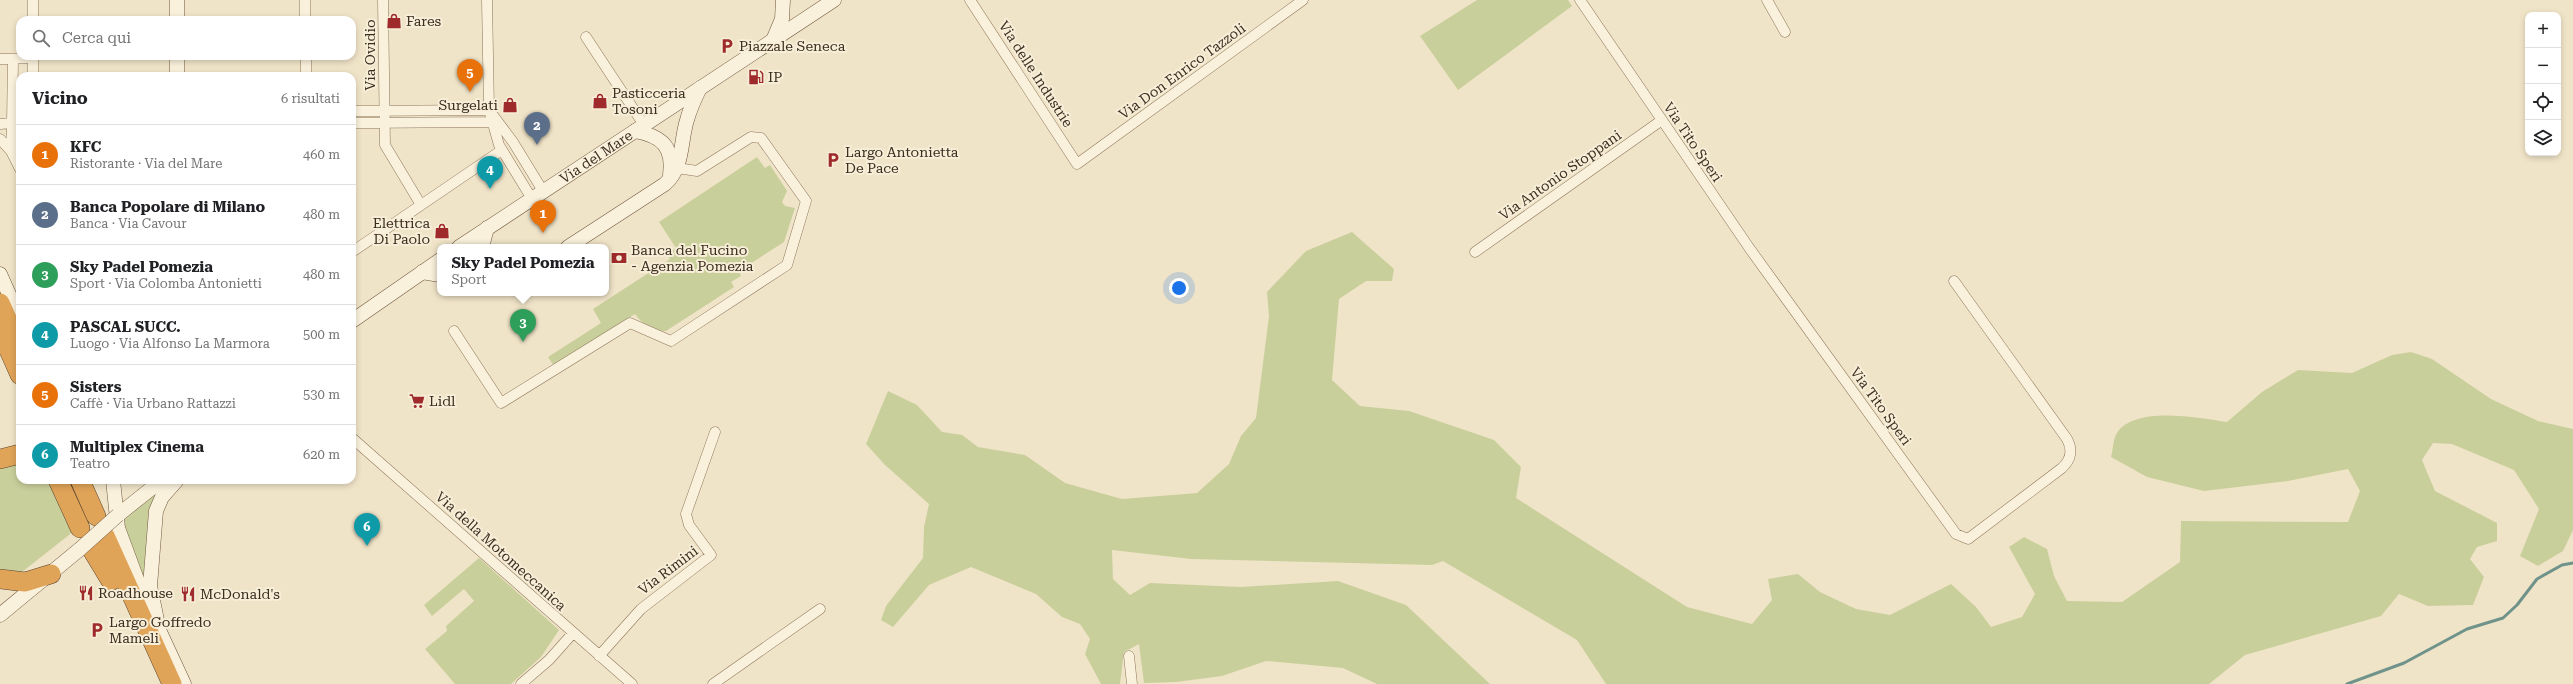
<!DOCTYPE html>
<html lang="it">
<head>
<meta charset="utf-8">
<style>
  body { margin:0; font-family:"Roboto Serif",serif; background:#f2f2f2; color:#202124 }
  .controls { position:absolute; right:12px; top:12px; display:grid; overflow:hidden; border-radius:8px; box-shadow:0 2px 6px #0003 }
  .controls button { width:36px; height:36px; display:grid; place-items:center; padding:0; border:0; border-bottom:1px solid #e0e0e0; background:#fff; color:#202124; font:20px sans-serif }
  .you { position:absolute; left:1179px; top:288px; width:14px; height:14px; margin:-10px; border:3px solid #fff; border-radius:50%; background:#1a73e8; box-shadow:0 0 0 6px #1a73e833 }
  .badge { display:grid; place-items:center; width:26px; height:26px; border-radius:50%; background:#d93025; color:#fff; font-size:13px; font-weight:700 }
  .pin { position:absolute; translate:-50% -33px; filter:drop-shadow(0 1px 2px #0008) }
  .pin::after { content:''; position:absolute; top:21px; width:14px; height:12px; background:inherit; clip-path:polygon(0 0,100% 0,50% 100%) }
  .popup { position:absolute; left:437px; top:244px; width:172px; height:52px; box-sizing:border-box; display:grid; place-content:center; border-radius:8px; background:#fff; filter:drop-shadow(0 1px 3px #0005); font-size:13px; white-space:nowrap; color:#757577 }
  .popup b { font-size:15px; color:#202124 }
  .popup::after { content:''; position:absolute; left:50%; top:100%; margin-left:-8px; border:8px solid transparent; border-top-color:#fff }
  .list { margin:0; padding:0; list-style:none }
  h2 { display:flex; justify-content:space-between; align-items:center; height:52px; margin:0; padding:0 16px; font-size:17px }
  h2 small { font-size:13px; font-weight:400; color:#757577 }
  .list li { display:grid; grid-template-columns:26px 1fr auto; gap:12px; align-items:center; box-sizing:border-box; height:60px; padding:0 16px; border-top:1px solid #e0e0e0 }
  .list b { display:block; font-size:15px; white-space:nowrap }
  .list p { margin:0; font-size:13px; white-space:nowrap; color:#757577 }
  .list em { font-size:13px; font-style:normal; color:#757577 }
  .icon { flex:none; width:22px; height:22px; fill:none; stroke:currentColor; stroke-width:2; stroke-linecap:round; stroke-linejoin:round }
  .map { position:relative; flex:none; width:2573px; height:684px; overflow:hidden }
  .search { position:absolute; background:#fff; box-shadow:0 2px 6px #0003; left:16px; top:16px; width:340px; height:44px; display:flex; align-items:center; gap:10px; box-sizing:border-box; padding:0 14px; border-radius:12px; color:#757577; font-size:15px }
  .panel { position:absolute; background:#fff; box-shadow:0 2px 6px #0003; left:16px; top:72px; width:340px; height:412px; border-radius:12px }
  .map>svg:first-child { display:block }
  .green { fill:#c9cf9b }
  .lines { fill:none; stroke-linecap:round; stroke-linejoin:round }
  .stream { stroke:#6f938a; stroke-width:3 }
  .street-casing { stroke:#8d765c; stroke-width:11 }
  .secondary-casing { stroke:#6f573f; stroke-width:15 }
  .highway-casing { stroke:#5b4430; stroke-width:20 }
  .street { stroke:#faf1dc; stroke-width:10 }
  .secondary { stroke:#faf1dc; stroke-width:14 }
  .highway { stroke:#e0a458; stroke-width:19 }
  .secondary-bridge-casing { stroke:#6f573f; stroke-width:15; stroke-linecap:butt }
  .secondary-bridge { stroke:#faf1dc; stroke-width:14 }
  .labels { text-anchor:middle; stroke-width:4; stroke-linejoin:round; paint-order:stroke }
  .poi-label { font-size:14px; fill:#3d2e20; stroke:#f7eed8; text-anchor:start }
  .street-label { font-size:14px; fill:#3d2e20; stroke:#f7eed8 }
</style>
</head>
<body>
<div class="map">
<svg width="2573" height="684" viewBox="0 0 2573 684">
  <rect width="100%" height="100%" fill="#f0e4c8"/>
  <path class="green" d="M 1477,0 L 1568,0 L 1572,6 L 1458,90 L 1420,36 Z
    M 757,157 L 765,168 L 770,165 L 787,191 L 782,202 L 785,206 L 795,208 L 784,242 L 739,271 L 741,276 L 731,282 L 734,287 L 666,331 C 654,332 642,324 635,314 L 554,366 L 548,357 L 601,323 L 593,309 L 670,259 L 667,254 L 676,248 L 659,222 Z
    M 1352,232 L 1394,269 L 1392,281 L 1366,281 L 1339,299 L 1332,380 L 1360,406 L 1409,411 L 1494,440 L 1521,467 L 1516,498 L 1687,607 L 1752,624 L 1772,600 L 1768,579 L 1798,574 L 1820,592 L 1856,609 L 1890,615 L 1951,584 L 1976,607 L 1991,627 L 2022,617 L 2035,594 L 2009,547 L 2024,537 L 2047,549 L 2054,576 L 2067,601 L 2122,602 L 2180,562 L 2181,521 L 2348,522 L 2360,491 L 2348,469 L 2288,481 L 2204,491 L 2147,477 L 2111,457 C 2113,451 2113,438 2117,433 C 2135,405 2200,418 2227,422 L 2262,392 L 2298,370 L 2352,373 L 2392,355 L 2411,352 L 2432,359 L 2491,399 L 2538,421 L 2573,429 L 2573,530 L 2563,551 L 2538,566 L 2520,556 L 2539,509 L 2514,470 L 2452,444 L 2433,443 L 2422,460 L 2435,491 L 2497,523 L 2497,541 L 2477,547 L 2470,559 L 2484,577 L 2473,605 L 2428,606 L 2399,594 L 2381,616 L 2245,655 L 2209,684 L 1606,684 L 1577,640 L 1443,561 L 1432,565 L 1191,559 L 1112,550 L 1113,579 L 1130,595 L 1150,583 L 1241,587 L 1338,581 L 1406,605 L 1490,684 L 1377,684 L 1343,668 L 1266,661 L 1222,676 L 1176,682 L 1144,683 L 1139,644 L 1124,652 L 1120,684 L 1101,684 L 1085,654 L 1090,639 L 1080,624 L 1062,617 L 1036,594 L 971,567 L 929,585 L 893,627 L 881,620 L 886,606 L 923,558 L 924,527 L 929,504 L 885,465 L 866,444 L 888,391 L 917,405 L 942,432 L 962,435 L 978,447 L 1025,455 L 1065,483 L 1122,499 L 1197,493 L 1229,464 L 1241,436 L 1256,418 L 1269,316 L 1267,292 L 1306,251 Z
    M 20,459 L 20,480 L 51,480 L 74,531 L 22,572 L 0,575 L 0,463 Z
    M 160,491 L 145,584 L 127,541 L 124,520 Z
    M 479,558 L 559,630 L 541,657 L 511,684 L 455,684 L 425,649 L 447,631 L 446,626 L 474,601 L 464,589 L 432,616 L 424,605 Z"/>
  <g class="lines">
    <path class="stream" d="M 2347,684 L 2404,663 L 2467,629 L 2503,618 L 2517,605 L 2537,579 L 2562,565 L 2573,563"/>
    <defs>
      <path id="street" d="M 305,0 L 305,20
        M 383,0 L 385,145 L 421,205
        M 487,0 L 489,110 L 499,145 L 532,199
        M 970,0 L 1077,164 L 1303,0
        M 1580,0 L 1750,249 L 1956,534 L 1968,539 L 2062,468 C 2071,460 2073,450 2067,439 L 1954,281
        M 1767,0 L 1785,32
        M 33,20 L 33,0
        M 586,37 L 644,125
        M 33,56 L 33,76
        M 306,56 L 306,76
        M 0,59 L 33,58
        M 13,59 L 12,123 L 20,122
        M 352,111 L 489,110 L 513,142 L 543,191
        M 352,123 L 492,122
        M 0,124 L 12,123 L 11,151
        M 0,139 L 11,151 L 20,169
        M 352,252 L 502,150
        M 1475,252 L 1662,120
        M 454,331 L 501,403 L 630,323 L 671,341 L 787,265 L 806,201 L 761,138 L 751,137 L 697,171 L 677,168
        M 352,438 L 632,684
        M 599,656 L 641,609 L 711,555 L 689,525 L 686,514 L 715,432
        M 1129,656 L 1132,684
        M 521,684 L 549,660 L 573,633
        M 713,684 L 820,609"/>
      <g id="secondary">
        <path d="M 177,0 L 177,20"/>
        <path d="M 774,38 L 782,19 L 783,0"/>
        <path d="M 177,56 L 177,76"/>
        <path d="M 635,131 C 661,136 674,146 670,175"/>
        <path id="s1" d="M 459,247 L 834,0"/>
        <path d="M 482,247 L 487,228"/>
        <path d="M 568,247 L 665,184 C 684,167 680,142 687,120 C 690,109 695,98 700,88"/>
        <path d="M 422,272 L 440,275"/>
        <path d="M 0,274 L 20,319"/>
        <path d="M 352,321 L 440,260"/>
        <path d="M 113,480 L 118,528 L 148,609"/>
        <path d="M 177,480 L 162,497 L 156,511 L 150,586 L 159,630 L 184,684"/>
        <path d="M 118,515 L 162,480"/>
        <path d="M 0,615 L 80,549"/>
      </g>
      <path id="highway" d="M 0,303 L 18,343
        M 0,330 L 20,375
        M 0,459 L 20,454
        M 58,480 L 80,528
        M 80,480 L 96,516
        M 105,536 L 172,684
        M 91,548 L 111,581
        M 0,579 L 25,582 L 51,574"/>
    </defs>
    <use href="#street" class="street-casing"/>
    <use href="#secondary" class="secondary-casing"/>
    <use href="#highway" class="highway-casing"/>
    <use href="#street" class="street"/>
    <use href="#secondary" class="secondary"/>
    <use href="#highway" class="highway"/>
    <defs>
      <path id="secondary-bridge" d="M 80,549 L 118,515"/>
    </defs>
    <use href="#secondary-bridge" class="secondary-bridge-casing"/>
    <use href="#secondary-bridge" class="secondary-bridge"/>
  </g>
  <defs>
    <symbol id="shop-bare" viewBox="-9 -9 18 18"><path d="M-5-2.5h2.3a2.7 3.5 0 0 1 5.4 0H5L5.5 6h-11ZM-1.5-2.5h3a1.5 2.3 0 0 0-3 0Z" fill="#9e2a2b" stroke="#f7eed8" stroke-width="2.5" paint-order="stroke"/></symbol>
    <symbol id="parking-bare" viewBox="-9 -9 18 18"><path d="M-3.5-5.5H1a3.5 3.5 0 0 1 0 7H-1V5.5H-3.5ZM-1-3.4V-.6H.8a1.4 1.4 0 0 0 0-2.8Z" fill="#9e2a2b" stroke="#f7eed8" stroke-width="2.5" paint-order="stroke"/></symbol>
    <symbol id="fuel-bare" viewBox="-9 -9 18 18"><path d="M-5.5-6h7V0h2V4h1.3V-2.5L3-4.5l.8-.8L6-3V5H2.5V1h-1V6h-7ZM-4.2-4.7v3.2H.2V-4.7Z" fill="#9e2a2b" stroke="#f7eed8" stroke-width="2.5" paint-order="stroke"/></symbol>
    <symbol id="bank-bare" viewBox="-9 -9 18 18"><path d="M-6-4H6V4H-6ZM0-2.3a2.3 2.3 0 1 0 0 4.6a2.3 2.3 0 1 0 0-4.6Z" fill="#9e2a2b" stroke="#f7eed8" stroke-width="2.5" paint-order="stroke"/></symbol>
    <symbol id="supermarket-bare" viewBox="-9 -9 18 18"><path d="M-6-5.5h2.5l.6 2H6L4.5 2H-2.5L-4.4-4H-6ZM-1.5 3.2a1.3 1.3 0 1 0 .1 0ZM3 3.2a1.3 1.3 0 1 0 .1 0Z" fill="#9e2a2b" stroke="#f7eed8" stroke-width="2.5" paint-order="stroke"/></symbol>
    <symbol id="restaurant-bare" viewBox="-9 -9 18 18"><path d="M-5-6h1v4h1v-4h1v4h1v-4h1v5L-1.5 .5V6h-2V.5L-5-1ZM5-6V6H3V1.5H1.5Q1.5-4 5-6Z" fill="#9e2a2b" stroke="#f7eed8" stroke-width="2.5" paint-order="stroke"/></symbol>
  </defs>
  <g fill-rule="evenodd">
    <use href="#shop-bare" x="383" y="10" width="22" height="22"/>
    <use href="#parking-bare" x="716" y="35" width="22" height="22"/>
    <use href="#fuel-bare" x="745" y="66" width="22" height="22"/>
    <use href="#shop-bare" x="589" y="90" width="22" height="22"/>
    <use href="#shop-bare" x="499" y="94" width="22" height="22"/>
    <use href="#parking-bare" x="822" y="149" width="22" height="22"/>
    <use href="#shop-bare" x="431" y="220" width="22" height="22"/>
    <use href="#bank-bare" x="608" y="247" width="22" height="22"/>
    <use href="#supermarket-bare" x="406" y="390" width="22" height="22"/>
    <use href="#restaurant-bare" x="75" y="582" width="22" height="22"/>
    <use href="#restaurant-bare" x="177" y="583" width="22" height="22"/>
    <use href="#parking-bare" x="86" y="619" width="22" height="22"/>
  </g>
  <g class="labels">
    <g class="poi-label">
      <text x="406" y="26">Fares</text>
      <text x="739" y="51">Piazzale Seneca</text>
      <text x="768" y="82">IP</text>
      <text x="612" y="98">Pasticceria<tspan x="612" dy="16">Tosoni</tspan></text>
      <text x="498" y="110" text-anchor="end">Surgelati</text>
      <text x="845" y="157">Largo Antonietta<tspan x="845" dy="16">De Pace</tspan></text>
      <text x="430" y="228" text-anchor="end">Elettrica<tspan x="430" dy="16">Di Paolo</tspan></text>
      <text x="631" y="255">Banca del Fucino<tspan x="631" dy="16">- Agenzia Pomezia</tspan></text>
      <text x="429" y="406">Lidl</text>
      <text x="98" y="598">Roadhouse</text>
      <text x="200" y="599">McDonald's</text>
      <text x="109" y="627">Largo Goffredo<tspan x="109" dy="16">Mameli</tspan></text>
    </g>
    <g class="street-label">
      <text transform="translate(370 55) rotate(-90)" y="5">Via Ovidio</text>
      <text transform="translate(1182 71) rotate(-36)" y="5">Via Don Enrico Tazzoli</text>
      <text transform="translate(1036 74) rotate(57)" y="5">Via delle Industrie</text>
      <text transform="translate(1693 142) rotate(56)" y="5">Via Tito Speri</text>
      <text dy="5" stroke="none"><textPath href="#s1" startOffset="164">Via del Mare</textPath></text>
      <text transform="translate(1560 175) rotate(-35)" y="5">Via Antonio Stoppani</text>
      <text transform="translate(1881 406) rotate(54)" y="5">Via Tito Speri</text>
      <text transform="translate(501 551) rotate(42)" y="5">Via della Motomeccanica</text>
      <text transform="translate(668 570) rotate(-37)" y="5">Via Rimini</text>
    </g>
  </g>
</svg>
<div class="controls">
<button>+</button>
<button>−</button>
<button><svg class="icon" aria-label="locate" viewBox="0 0 24 24"><circle cx="12" cy="12" r="6"/><path d="M12 2v4M12 18v4M2 12h4M18 12h4"/></svg></button>
<button><svg class="icon" aria-label="layers" viewBox="0 0 24 24"><path d="M12 4l9 5-9 5-9-5zM3 14l9 5 9-5"/></svg></button>
</div>
<div class="you"></div>
<div class="pin badge" style="left:543px;top:233px;background:#e8710a">1</div>
<div class="pin badge" style="left:537px;top:145px;background:#5c6f8a">2</div>
<div class="pin badge" style="left:523px;top:342px;background:#2e9e5b">3</div>
<div class="popup"><b>Sky Padel Pomezia</b>Sport</div>
<div class="pin badge" style="left:490px;top:189px;background:#0f9aa8">4</div>
<div class="pin badge" style="left:470px;top:92px;background:#e8710a">5</div>
<div class="pin badge" style="left:367px;top:546px;background:#0f9aa8">6</div>
<div class="search"><svg class="icon" aria-label="search" viewBox="0 0 24 24"><circle cx="10" cy="10" r="6"/><path d="M15 15l6 6"/></svg>Cerca qui</div>
<section class="panel">
<h2>Vicino<small>6 risultati</small></h2>
<ul class="list">
<li><span class="badge" style="background:#e8710a">1</span><div><b>KFC</b><p>Ristorante · Via del Mare</p></div><em>460 m</em></li>
<li><span class="badge" style="background:#5c6f8a">2</span><div><b>Banca Popolare di Milano</b><p>Banca · Via Cavour</p></div><em>480 m</em></li>
<li><span class="badge" style="background:#2e9e5b">3</span><div><b>Sky Padel Pomezia</b><p>Sport · Via Colomba Antonietti</p></div><em>480 m</em></li>
<li><span class="badge" style="background:#0f9aa8">4</span><div><b>PASCAL SUCC.</b><p>Luogo · Via Alfonso La Marmora</p></div><em>500 m</em></li>
<li><span class="badge" style="background:#e8710a">5</span><div><b>Sisters</b><p>Caffè · Via Urbano Rattazzi</p></div><em>530 m</em></li>
<li><span class="badge" style="background:#0f9aa8">6</span><div><b>Multiplex Cinema</b><p>Teatro</p></div><em>620 m</em></li>
</ul>
</section>
</div>
</body>
</html>
